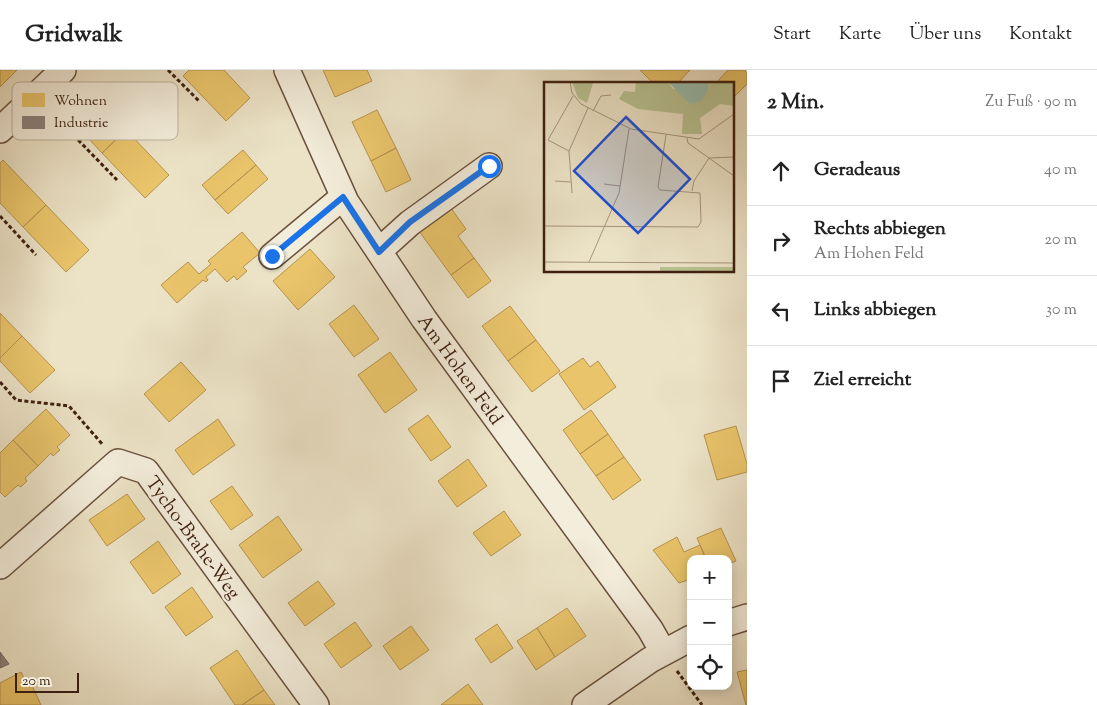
<!DOCTYPE html>
<html lang="de">
<head>
<meta charset="utf-8">
<style>
  body { margin:0; font-family:"Sorts Mill Goudy",serif; background:#f6f6f6; color:#222 }
  .controls { position:absolute; right:15px; bottom:15px; display:grid; overflow:hidden; border-radius:10px; box-shadow:0 2px 12px #0003 }
  .controls button { width:45px; height:45px; display:grid; place-items:center; padding:0; border:0; border-bottom:1px solid #e0e0e0; background:#fff; color:#222; font:25px sans-serif }
  .scale { position:absolute; left:15px; bottom:12px; width:64px; box-sizing:border-box; padding-left:5px; border:2px solid #3e2010; border-top:0; font-size:14px; line-height:18px; white-space:nowrap; color:#3e2010; -webkit-text-stroke:4px #f3eddb; paint-order:stroke }
  .stop { position:absolute; width:15px; height:15px; margin:-11px; border:4px solid #1a73e8; border-radius:50%; background:#fff }
  .stop.end { background:#1a73e8; border-color:#fff; box-shadow:0 1px 5px #0008 }
  .list { margin:0; padding:0; list-style:none }
  h2 { display:flex; justify-content:space-between; align-items:center; height:65px; margin:0; padding:0 20px; font-size:21px }
  h2 small { font-size:16px; font-weight:400; color:#767676 }
  .list li { display:grid; grid-template-columns:32px 1fr auto; gap:15px; align-items:center; box-sizing:border-box; height:70px; padding:0 20px; border-top:1px solid #e0e0e0 }
  .list b { display:block; font-size:19px; white-space:nowrap }
  .list p { margin:0; font-size:16px; white-space:nowrap; color:#767676 }
  .list em { font-size:16px; font-style:normal; color:#767676 }
  .icon { flex:none; width:28px; height:28px; fill:none; stroke:currentColor; stroke-width:2; stroke-linecap:round; stroke-linejoin:round }
  .map { position:relative; flex:none; width:747px; height:635px; overflow:hidden }
  header { display:flex; align-items:center; gap:30px; box-sizing:border-box; height:70px; padding:0 25px; background:#fff; border-bottom:1px solid #e0e0e0 }
  header strong { font-size:24px }
  nav { display:flex; gap:28px; margin-inline-start:auto; font-size:18px }
  main { display:flex }
  aside { flex:1; background:#fff }
  .map>svg:first-child { display:block }
  .homes { fill:#e9c46a; stroke:#b6934f }
  .industry { fill:#8a817c; stroke:#73645c }
  .lines { fill:none; stroke-linecap:round; stroke-linejoin:round }
  .minor-casing { stroke:#6a513e; stroke-width:28 }
  .path { stroke:#3e2010; stroke-width:3; stroke-dasharray:4 2.5; stroke-linecap:butt }
  .minor { stroke:#f3eddb; stroke-width:25 }
  .route { stroke:#1a73e8; stroke-width:6 }
  .labels { text-anchor:middle; stroke-width:5; stroke-linejoin:round; paint-order:stroke }
  .street-label { font-size:19px; fill:#3e2010; stroke:#f3eddb }
  .inset-road { fill:none; stroke:#a6957e; stroke-width:1 }
  .view { fill:#1d4ed8; fill-opacity:0.15; stroke:#1d4ed8; stroke-width:2.5 }
  .inset-edge { fill:none; stroke:#3e2010; stroke-width:2.5 }
  .key { fill:#f3eddb; stroke:#bdb09e; stroke-width:1 }
  .key-label { font-size:14px; fill:#3e2010 }
</style>
</head>
<body>
<header>
<strong>Gridwalk</strong>
<nav><a>Start</a><a>Karte</a><a>Über uns</a><a>Kontakt</a></nav>
</header>
<main>
<div class="map">
<svg width="747" height="635" viewBox="0 0 747 635">
  <rect width="100%" height="100%" fill="#ece3c7"/>
  <filter id="stains"><feTurbulence type="fractalNoise" baseFrequency=".004" numOctaves="4"/><feColorMatrix values="0 0 0 0 .2 0 0 0 0 .09 0 0 0 0 .02 0 0 0 .5 -.17"/></filter>
  <radialGradient id="worn" r=".72"><stop offset=".6" stop-color="#630" stop-opacity="0"/><stop offset="1" stop-color="#630" stop-opacity=".3"/></radialGradient>
  <path class="homes" d="M 0,0 L 17,0 L 0,17 Z
    M 189,0 L 224,0 L 250,28 L 226,51 L 183,6 Z
    M 323,0 L 367,0 L 372,11 L 335,27 Z
    M 640,0 L 690,0 L 677,14 L 654,14 Z
    M 728,0 L 744,0 L 747,3 L 747,14 L 733,28 L 733,14 L 718,14 L 717,12 Z
    M 83,14 L 126,60 L 102,83 L 59,37 Z
    M 377,40 L 396,78 L 371,91 L 352,52 Z
    M 126,60 L 169,105 L 145,128 L 102,83 Z
    M 396,78 L 411,110 L 386,122 L 371,91 Z
    M 243,80 L 256,95 L 215,130 L 202,115 Z
    M 3,90 L 46,135 L 23,157 L 0,133 L 0,93 Z
    M 256,95 L 268,109 L 228,144 L 215,130 Z
    M 448,134 L 466,159 L 458,166 L 474,188 L 451,205 L 416,157 Z
    M 46,135 L 89,180 L 66,202 L 23,157 Z
    M 242,162 L 260,183 L 243,197 L 247,201 L 237,210 L 234,206 L 227,212 L 215,199 L 206,207 L 208,210 L 206,212 L 203,210 L 177,233 L 161,215 L 188,192 L 199,204 L 211,194 L 208,191 Z
    M 310,179 L 335,207 L 298,240 L 273,211 Z
    M 474,188 L 491,211 L 468,228 L 451,205 Z
    M 354,235 L 379,269 L 354,287 L 329,254 Z
    M 510,236 L 536,270 L 508,291 L 482,256 Z
    M 0,243 L 22,266 L 0,288 Z
    M 22,266 L 55,300 L 30,323 L 0,291 L 0,288 Z
    M 536,270 L 560,301 L 532,322 L 508,291 Z
    M 390,282 L 417,320 L 385,343 L 358,305 Z
    M 583,288 L 590,297 L 598,291 L 616,317 L 584,340 L 559,304 Z
    M 181,292 L 206,320 L 169,352 L 144,324 Z
    M 46,339 L 70,365 L 57,377 L 60,380 L 53,386 L 51,383 L 38,396 L 13,370 Z
    M 591,340 L 608,364 L 580,384 L 563,360 Z
    M 428,345 L 451,377 L 431,391 L 408,359 Z
    M 218,349 L 235,375 L 193,405 L 175,380 Z
    M 736,356 L 747,394 L 747,402 L 717,410 L 704,365 Z
    M 608,364 L 624,387 L 596,406 L 580,384 Z
    M 13,370 L 38,396 L 25,408 L 27,411 L 21,417 L 18,415 L 5,427 L 0,422 L 0,383 Z
    M 624,387 L 641,410 L 613,430 L 596,406 Z
    M 468,389 L 487,416 L 457,437 L 438,411 Z
    M 232,416 L 253,445 L 231,460 L 210,431 Z
    M 127,424 L 145,449 L 107,476 L 89,450 Z
    M 504,441 L 521,465 L 491,486 L 473,463 Z
    M 278,446 L 302,480 L 263,508 L 239,475 Z
    M 721,458 L 736,491 L 728,494 L 728,489 L 706,489 L 697,468 Z
    M 677,467 L 684,482 L 700,475 L 706,489 L 691,489 L 691,509 L 679,513 L 653,480 Z
    M 158,471 L 181,504 L 153,524 L 130,492 Z
    M 318,511 L 335,534 L 305,556 L 288,533 Z
    M 192,517 L 213,547 L 186,566 L 165,537 Z
    M 567,538 L 586,566 L 555,587 L 537,558 Z
    M 355,552 L 372,576 L 341,598 L 324,574 Z
    M 497,554 L 513,578 L 491,593 L 475,569 Z
    M 411,556 L 429,580 L 400,600 L 383,576 Z
    M 537,558 L 555,587 L 536,600 L 517,571 Z
    M 237,580 L 264,620 L 242,635 L 235,635 L 210,598 Z
    M 747,600 L 747,635 L 746,635 L 737,602 Z
    M 21,602 L 25,610 L 29,609 L 41,635 L 0,635 L 0,613 Z
    M 468,614 L 483,635 L 441,635 Z
    M 264,620 L 275,635 L 242,635 Z"/>
  <path class="industry" d="M 0,582 L 9,594 L 0,598 Z"/>
  <g class="lines">
    <defs>
      <path id="minor" d="M 287,0 L 346,132 L 424,249 L 650,559 L 663,582
        M 0,60 L 63,0
        M 379,181 L 410,153 L 489,96
        M 272,186 L 343,127
        M 0,496 L 118,392 L 146,401 L 316,635
        M 728,553 L 747,547
        M 585,635 L 650,590 L 691,568"/>
    </defs>
    <use href="#minor" class="minor-casing"/>
    <path class="path" d="M 168,0 L 199,31
      M 51,42 L 117,110
      M 0,146 L 36,185
      M 0,312 L 16,330 L 69,336 L 103,375
      M 677,601 L 702,635"/>
    <use href="#minor" class="minor"/>
  </g>
  <g class="lines">
    <path class="route" d="M 272,186 L 343,127 L 379,182 L 410,152 L 489,96"/>
  </g>
  <g class="labels">
    <g class="street-label">
      <text transform="translate(461 299) rotate(54)" y="7">Am Hohen Feld</text>
      <text transform="translate(194 467) rotate(54)" y="7">Tycho-Brahe-Weg</text>
    </g>
  </g>
  <g transform="translate(544 12)">
    <rect width="190" height="190" fill="#ece3c7"/>
    <path d="M 28,0 L 62,0 L 49,1 L 43,21 L 34,16 ZM 80,0 L 124,0 L 129,7 L 164,8 L 165,0 L 190,0 L 190,24 L 176,22 L 156,36 L 158,52 L 138,52 L 139,32 L 94,27 L 75,17 L 80,9 L 91,10 L 92,0 ZM 116,185 L 190,185 L 190,190 L 116,190 Z" fill="#b9c394"/>
    <path d="M 124,0 L 165,0 L 164,8 L 157,19 L 146,22 Z" fill="#9abfaf"/>
    <path class="inset-road" d="M 26,0 L 28,11 L 37,22 L 87,47 L 155,57 L 190,32M 49,29 L 57,14 L 67,13M 143,56 L 144,61 L 190,94M 25,69 L 4,58 L 29,14M 165,76 L 190,75M 11,99 L 27,100M 60,102 L 76,104M 148,109 L 150,99 L 165,76M 28,111 L 25,69 L 44,26M 0,144 L 154,145 L 157,140 L 156,111 L 116,108 L 114,105 L 122,53M 0,180 L 190,181M 45,180 L 75,111 L 85,47"/>
    <path class="view" d="M 82,35 L 146,97 L 94,151 L 30,89 Z"/>
    <rect width="190" height="190" class="inset-edge"/>
  </g>
  <rect x="12" y="12" width="166" height="58" rx="8" class="key"/>
  <rect x="22" y="23" width="23" height="14" fill="#e9c46a"/>
  <rect x="22" y="46" width="23" height="13" fill="#8a817c"/>
  <g class="key-label">
    <text x="54" y="35">Wohnen</text>
    <text x="54" y="57">Industrie</text>
  </g>
  <rect width="100%" height="100%" filter="url(#stains)"/>
  <rect width="100%" height="100%" fill="url(#worn)"/>
</svg>
<div class="controls">
<button>+</button>
<button>−</button>
<button><svg class="icon" aria-label="locate" viewBox="0 0 24 24"><circle cx="12" cy="12" r="6"/><path d="M12 2v4M12 18v4M2 12h4M18 12h4"/></svg></button>
</div>
<div class="scale">20 m</div>
<div class="stop" style="left:489px;top:96px"></div>
<div class="stop end" style="left:272px;top:186px"></div>
</div>
<aside>
<h2>2 Min.<small>Zu Fuß · 90 m</small></h2>
<ul class="list">
<li><svg class="icon" aria-label="ahead" viewBox="0 0 24 24"><path d="M12 20V5M6 11l6-6 6 6"/></svg><div><b>Geradeaus</b></div><em>40 m</em></li>
<li><svg class="icon" aria-label="right" viewBox="0 0 24 24"><path d="M7 20v-9h11M14 6l5 5-5 5"/></svg><div><b>Rechts abbiegen</b><p>Am Hohen Feld</p></div><em>20 m</em></li>
<li><svg class="icon" aria-label="left" viewBox="0 0 24 24"><path d="M17 20v-9H6M10 6l-5 5 5 5"/></svg><div><b>Links abbiegen</b></div><em>30 m</em></li>
<li><svg class="icon" aria-label="arrive" viewBox="0 0 24 24"><path d="M6 21V4h12l-3 4 3 4H6"/></svg><div><b>Ziel erreicht</b></div></li>
</ul>
</aside>
</main>
</body>
</html>
